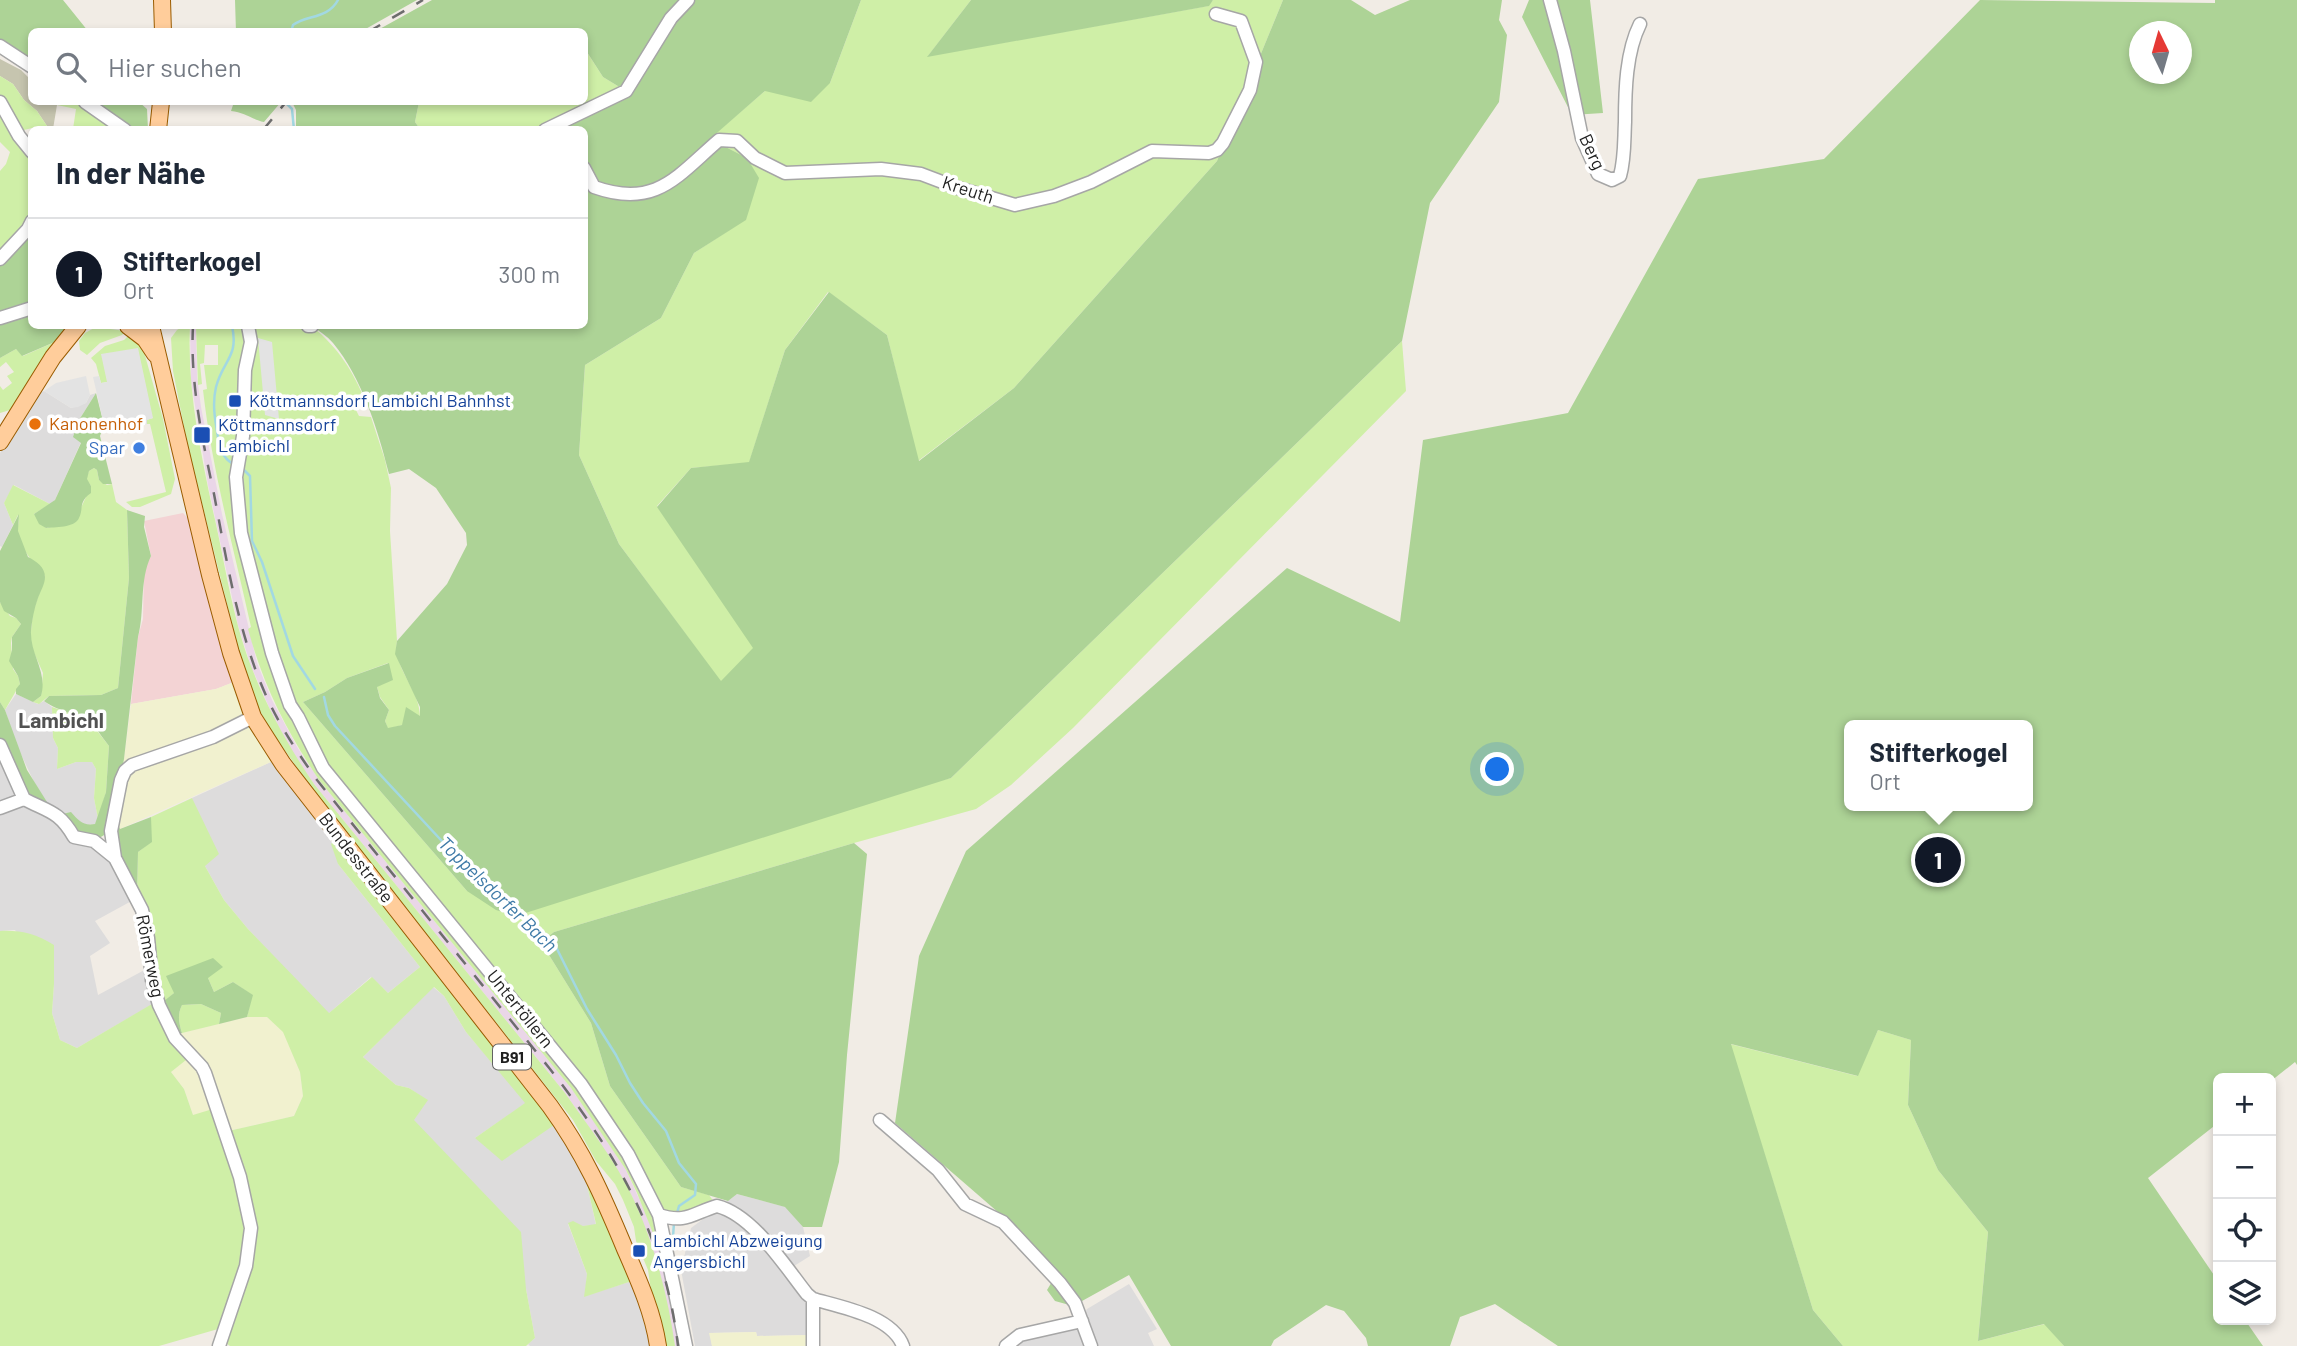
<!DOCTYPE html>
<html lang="de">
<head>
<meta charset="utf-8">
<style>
  body { margin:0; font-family:Barlow,sans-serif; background:#f2f2f3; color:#1f2937 }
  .controls { position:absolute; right:21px; bottom:21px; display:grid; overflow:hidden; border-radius:10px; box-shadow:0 4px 10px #0003 }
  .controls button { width:63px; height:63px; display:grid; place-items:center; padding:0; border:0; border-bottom:2px solid #e0e1e3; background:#fff; color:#1f2937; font:35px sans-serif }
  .compass { position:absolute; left:2129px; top:21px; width:63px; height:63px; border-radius:50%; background:#fff; box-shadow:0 4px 10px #0003; rotate:355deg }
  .you { position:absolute; left:1498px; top:770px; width:24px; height:24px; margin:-18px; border:5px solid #fff; border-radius:50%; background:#1a73e8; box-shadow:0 0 0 10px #1a73e833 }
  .badge { display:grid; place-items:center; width:46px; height:46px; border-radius:50%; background:#111827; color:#fff; font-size:23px; font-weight:700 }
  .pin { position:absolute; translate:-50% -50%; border:4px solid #fff; box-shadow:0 2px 7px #0006 }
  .popup { position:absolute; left:1844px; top:720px; width:189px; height:91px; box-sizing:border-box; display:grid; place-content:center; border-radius:10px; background:#fff; filter:drop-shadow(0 2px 5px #0005); font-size:23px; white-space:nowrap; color:#747a83 }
  .popup b { font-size:26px; color:#1f2937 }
  .popup::after { content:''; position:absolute; left:50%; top:100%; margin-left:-14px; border:14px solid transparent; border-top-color:#fff }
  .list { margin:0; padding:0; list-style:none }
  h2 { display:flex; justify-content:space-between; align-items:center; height:91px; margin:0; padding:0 28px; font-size:30px }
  h2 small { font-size:23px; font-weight:400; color:#747a83 }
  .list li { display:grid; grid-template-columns:46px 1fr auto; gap:21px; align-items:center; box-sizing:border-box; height:112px; padding:0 28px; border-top:2px solid #e0e1e3 }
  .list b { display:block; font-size:26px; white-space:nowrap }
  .list p { margin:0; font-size:23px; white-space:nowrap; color:#747a83 }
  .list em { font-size:23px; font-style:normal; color:#747a83 }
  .icon { flex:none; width:38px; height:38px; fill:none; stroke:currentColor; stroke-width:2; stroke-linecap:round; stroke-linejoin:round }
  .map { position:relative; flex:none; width:2297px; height:1346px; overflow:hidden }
  .search { position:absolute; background:#fff; box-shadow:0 4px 10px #0003; left:28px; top:28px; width:560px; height:77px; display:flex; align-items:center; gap:18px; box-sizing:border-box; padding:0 24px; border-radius:10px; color:#747a83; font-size:26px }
  .panel { position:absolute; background:#fff; box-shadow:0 4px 10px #0003; left:28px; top:126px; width:560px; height:203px; border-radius:10px }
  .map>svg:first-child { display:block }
  .residential { fill:#dddcdc }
  .commercial { fill:#f3d3d4 }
  .industrial { fill:#ead6e8 }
  .construction { fill:#c6c5af }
  .farmland { fill:#f1f1cf }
  .grass { fill:#cfefa7; fill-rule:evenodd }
  .forest { fill:#add396; fill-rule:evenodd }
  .parking { fill:#e3e3e3 }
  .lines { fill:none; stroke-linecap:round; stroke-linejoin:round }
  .stream { stroke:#a2d8e2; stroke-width:2.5 }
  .minor-casing { stroke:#a6a6a6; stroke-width:15 }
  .major-casing { stroke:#9a5c00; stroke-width:18 }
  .minor { stroke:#fff; stroke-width:12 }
  .major { stroke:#ffcd9b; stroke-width:16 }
  .rail { stroke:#6d6d6d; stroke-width:2.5; stroke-dasharray:14 14; stroke-linecap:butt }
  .transit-dot { fill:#1a4fb4; stroke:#fff; stroke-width:2.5 }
  .food-dot { fill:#e8710a; stroke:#fff; stroke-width:2.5 }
  .shop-dot { fill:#3f7fe0; stroke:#fff; stroke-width:2.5 }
  .labels { text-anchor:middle; stroke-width:7; stroke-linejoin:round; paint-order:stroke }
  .shield { fill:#fff; stroke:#626262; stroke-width:2 }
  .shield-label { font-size:16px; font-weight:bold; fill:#1f1f1f }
  .street-label { font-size:18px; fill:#1f1f1f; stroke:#fff }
  .transit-label { font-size:18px; fill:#164399; stroke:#fff; text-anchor:start }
  .food-label { font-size:18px; fill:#c56008; stroke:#fff; text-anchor:start }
  .shop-label { font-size:18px; fill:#366cbe; stroke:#fff; text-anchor:end }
  .water-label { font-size:19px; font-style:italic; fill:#3e7aa7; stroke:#fff }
  .quarter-label { font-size:21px; font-weight:bold; fill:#525252; stroke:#fff }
</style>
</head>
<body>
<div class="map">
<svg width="2297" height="1346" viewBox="0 0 2297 1346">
  <rect width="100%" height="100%" fill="#f1ece5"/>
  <path class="residential" d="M 44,391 L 71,408 L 86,403 L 90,395 L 96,393 L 79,420 L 74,437 L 81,442 L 55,500 L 50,504 L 14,485 L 4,503 L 13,525 L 2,547 L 0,546 L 0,453 L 37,394 Z
    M 16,694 L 38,704 L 44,701 L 52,707 L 53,738 L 58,748 L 57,769 L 76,762 L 92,762 L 96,769 L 94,798 L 98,819 L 95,824 L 86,825 L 59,814 L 115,858 L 137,898 L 95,921 L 110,943 L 90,956 L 98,995 L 150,967 L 158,1001 L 77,1048 L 60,1040 L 52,1013 L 54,984 L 15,930 L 0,931 L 0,745 L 36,786 L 17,746 L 5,710 Z
    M 273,761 L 339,836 L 338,864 L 420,967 L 388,993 L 371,977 L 328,1014 L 248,929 L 224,900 L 205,866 L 192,798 Z
    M 433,987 L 444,996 L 466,1032 L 526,1103 L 475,1138 L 560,1121 L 584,1157 L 587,1185 L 596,1225 L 583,1226 L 568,1224 L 587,1274 L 585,1296 L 638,1279 L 658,1346 L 530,1346 L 528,1344 L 535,1338 L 526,1289 L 413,1119 L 427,1100 L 409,1088 L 396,1085 L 363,1057 Z
    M 737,1194 L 786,1207 L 803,1227 L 810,1256 L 783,1273 L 808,1306 L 809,1335 L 757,1336 L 756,1332 L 710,1333 L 712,1346 L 695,1346 L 681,1270 L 691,1228 Z
    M 1129,1284 L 1157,1329 L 1148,1333 L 1154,1346 L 1014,1346 L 1022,1339 L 1076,1328 L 1087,1309 Z"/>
  <path class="commercial" d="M 183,513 L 199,530 L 239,680 L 216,689 L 131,704 L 138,637 L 143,619 L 144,570 L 151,556 L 144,521 Z"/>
  <path class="industrial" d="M 190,326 L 196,326 L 197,377 L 201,407 L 222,514 L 257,663 L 272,700 L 297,747 L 319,780 L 571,1088 L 599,1129 L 626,1170 L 645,1212 L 662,1256 L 686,1346 L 675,1346 L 658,1266 L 632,1196 L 593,1133 L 565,1093 L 314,784 L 291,750 L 272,714 L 251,666 L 238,625 L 208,485 L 191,381 Z"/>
  <path class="construction" d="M 0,59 L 21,70 L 31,80 L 32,102 L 53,102 L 57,105 L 53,129 L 49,129 L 37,111 L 24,100 L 13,84 L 0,76 Z"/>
  <path class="farmland" d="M 239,680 L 273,761 L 120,829 L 114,815 L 124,759 L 131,704 L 216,689 Z
    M 247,1017 L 267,1017 L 284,1032 L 300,1072 L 303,1096 L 294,1116 L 224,1132 L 193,1115 L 184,1089 L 171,1072 L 190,1056 L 173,1035 Z
    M 756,1332 L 757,1336 L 809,1335 L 809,1346 L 712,1346 L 709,1333 Z"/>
  <path class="grass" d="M 861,0 L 971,0 L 928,56 L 1208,6 L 1213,0 L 1283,0 L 1217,161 L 1014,388 L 918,461 L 887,335 L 828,292 L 785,350 L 749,463 L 691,468 L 657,506 L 754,648 L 721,682 L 619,544 L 579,455 L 585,365 L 661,318 L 694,253 L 746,219 L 747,158 L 709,139 L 765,91 L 830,83 Z
    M 585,49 L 603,77 L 626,91 L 539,129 L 420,129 L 415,122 L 419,102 L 584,102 Z
    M 0,76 L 13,84 L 24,100 L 37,111 L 49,129 L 36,127 L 24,130 L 31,152 L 31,221 L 0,259 L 0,171 L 6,164 L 10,152 L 0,142 Z
    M 53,102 L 86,102 L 125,129 L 73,129 L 76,109 L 57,105 Z
    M 184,326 L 190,326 C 187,388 200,450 213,511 C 225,562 232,617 251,666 C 267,708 289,747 314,784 L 565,1093 C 588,1126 615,1160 632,1196 C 654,1242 668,1296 675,1346 L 664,1346 L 652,1297 L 648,1270 L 636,1241 L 634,1227 L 623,1200 L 615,1184 L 596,1161 L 573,1120 L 311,787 L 269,728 L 254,699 L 243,668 L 188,447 L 173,371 L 171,338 L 177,330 Z
    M 196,326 L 312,326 C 338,348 353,370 366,403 L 356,410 L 359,416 L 371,417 L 385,460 L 391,488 L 390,531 L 397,641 C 393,669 420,689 420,717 L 402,725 L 388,729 L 385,721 L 389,710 L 380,697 L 377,687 L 388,663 L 347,678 L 325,692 L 303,702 L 467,891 L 951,778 L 1402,341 L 1406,391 L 1073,728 L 1011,785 L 976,809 L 854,843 L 554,932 L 541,942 L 591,1023 L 610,1086 L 681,1187 L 709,1195 L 717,1206 L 668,1218 L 662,1256 L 637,1193 L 626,1170 L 571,1088 L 319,780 C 287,732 263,685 248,629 L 251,627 C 234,549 212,470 203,390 L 207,389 L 204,365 L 218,365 L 218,345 L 205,345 L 204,363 L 200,364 L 202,384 L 198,385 Z
    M 96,327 L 125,331 L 122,335 L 100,343 L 87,355 L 80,350 L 79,341 L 85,333 Z
    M 130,334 L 136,339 L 144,352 L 163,419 L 175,479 L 171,494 L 140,507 L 132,507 L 126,502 L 166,492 L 150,424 L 147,424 L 146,420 L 153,418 L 107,382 L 101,383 L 96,364 L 91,358 L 105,346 L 124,340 Z
    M 57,341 L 32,375 L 10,410 L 0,413 L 0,386 L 3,390 L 12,383 L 7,376 L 14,372 L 6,362 L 0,367 L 0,358 L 16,349 L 23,356 Z
    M 94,468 L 97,470 L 99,480 L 107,485 L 112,484 L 116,502 L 127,510 L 129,578 L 118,688 L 101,695 L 49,696 L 39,704 L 33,702 L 41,696 L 43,673 L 31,646 L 31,631 L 33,612 L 45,576 C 34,564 21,550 18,532 C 17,526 20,521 18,515 L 13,525 L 4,503 L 13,485 L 50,504 L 34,514 L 46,528 L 74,523 L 91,486 L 86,479 L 89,471 Z
    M 0,602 L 10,616 L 16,618 L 21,624 L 12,637 L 11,643 L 13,669 L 18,676 L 20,684 L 5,710 L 0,702 Z
    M 52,707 L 72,714 L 94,727 L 109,746 L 106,792 L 98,819 L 94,798 L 96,769 L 92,762 L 76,762 L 57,769 L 58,748 L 53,738 Z
    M 192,798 L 219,854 L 205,866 L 224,900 L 248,929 L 329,1013 L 372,977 L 388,993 L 420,967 L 338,864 L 331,844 L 339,836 L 560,1121 L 502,1161 L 475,1138 L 525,1103 L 466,1032 L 444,996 L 434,987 L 363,1057 L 396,1085 L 409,1088 L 428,1100 L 414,1120 L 521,1232 L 526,1289 L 535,1338 L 526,1346 L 230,1346 L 221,1339 L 225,1327 L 159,1346 L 0,1346 L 0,931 C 21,930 36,934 54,945 L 54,984 L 52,1013 L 60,1040 L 77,1048 L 157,1001 L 137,898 L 138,852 L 151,842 L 151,817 ZM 208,978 L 214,992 L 233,982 L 252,995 L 247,1017 L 267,1017 L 283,1032 L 300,1072 L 303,1096 L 294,1116 L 224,1132 L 216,1108 L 193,1115 L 184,1089 L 171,1072 L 191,1056 L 159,1006 L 174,993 Z
    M 201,1004 L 221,1013 L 219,1024 L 182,1033 C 179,1023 177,1015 182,1005 Z
    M 1878,1030 L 1911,1040 L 1908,1105 L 1938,1170 L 1988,1232 L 1978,1341 L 2045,1324 L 2064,1346 L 1843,1346 L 1813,1310 L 1730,1044 L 1857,1076 Z
    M 584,1157 L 638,1279 L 584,1297 L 587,1274 L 568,1223 L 573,1221 L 583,1226 L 596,1224 L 587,1185 Z"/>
  <path class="forest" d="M 0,0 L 63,0 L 88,31 L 32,32 L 31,67 L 0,46 Z
    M 235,0 L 417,0 L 362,31 L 236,32 Z
    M 432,0 L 861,0 L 830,83 L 811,102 L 765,91 L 710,139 L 747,158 L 759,178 L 746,220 L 694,253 L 661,318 L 585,365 L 579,455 L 619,544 L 721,681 L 753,648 L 657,507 L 691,468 L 749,462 L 785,350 L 829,292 L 887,335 L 919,461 L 1014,388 L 1217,161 L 1283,0 L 1351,0 L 1375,15 L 1410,0 L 1502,0 L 1499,20 L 1507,35 L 1499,102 L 1430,203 L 1402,341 L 951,778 L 516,916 L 496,910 L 467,891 L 303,702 L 325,692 L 347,678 L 389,663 L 393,680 L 377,687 L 380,698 L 389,710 L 385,721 L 388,728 L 402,725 L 406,707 L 420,716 L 420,707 L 395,654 L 397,641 L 447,584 L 467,545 L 466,533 L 436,488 L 409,469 L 389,474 C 378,430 362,378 333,343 C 327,336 319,331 312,326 L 584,326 L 584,130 L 545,129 L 626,91 L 603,77 L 585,49 L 584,32 L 511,32 L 504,29 L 490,32 L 376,31 Z
    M 971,0 L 1213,0 L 1209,6 L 927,57 Z
    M 1529,0 L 1590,0 L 1603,113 L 1572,115 L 1522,17 Z
    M 1980,0 L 2215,3 L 2215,0 L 2297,0 L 2297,1065 L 2295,1062 L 2271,1081 L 2271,1078 L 2218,1078 L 2218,1123 L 2148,1178 L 2218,1281 L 2218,1320 L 2245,1320 L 2263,1346 L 2064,1346 L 2044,1324 L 1978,1341 L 1988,1232 L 1938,1170 L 1908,1105 L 1911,1040 L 1878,1030 L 1858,1076 L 1731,1044 L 1813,1310 L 1843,1346 L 1558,1346 L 1495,1304 L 1460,1317 L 1450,1346 L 1368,1346 L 1366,1338 L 1344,1311 L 1326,1305 L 1274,1340 L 1271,1346 L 1171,1346 L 1129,1275 L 1073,1306 L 1055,1301 L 1047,1290 L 1053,1280 L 1014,1226 L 895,1123 L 919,956 L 966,851 L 1287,568 L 1400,622 L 1423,440 L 1568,413 L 1698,179 L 1824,159 ZM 2140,32 L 2182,32 L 2182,74 L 2140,74 ZM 1849,725 L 2027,725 L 2027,806 L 1849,806 Z
    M 86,102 L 139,102 L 147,109 L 148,129 L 125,129 Z
    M 234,102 L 281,102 L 264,122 C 251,119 244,112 231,111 Z
    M 292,102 L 419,102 L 415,122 L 420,129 L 296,129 L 296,110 Z
    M 31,221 L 32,326 L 68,326 L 57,341 L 22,356 L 16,349 L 0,358 L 0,259 Z
    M 96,393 L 104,425 L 100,436 L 112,484 L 103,484 L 99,480 L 97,470 L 94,468 L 89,471 L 87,479 L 91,486 L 91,493 C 78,502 84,508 79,518 C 75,528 54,527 46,528 L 39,524 L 34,514 L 55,500 L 81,443 L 73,437 L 79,420 Z
    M 127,510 L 145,516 L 144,527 L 151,556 C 139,581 145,611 138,637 L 124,759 L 114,815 L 120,829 L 151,817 L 152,842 L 138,852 L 137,898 L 111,831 L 94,841 L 81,839 L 58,815 L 71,812 C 79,821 83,826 95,824 L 106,792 L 109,746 C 104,740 100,733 95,728 C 81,714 59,712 44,701 L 49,696 L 101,695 L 118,688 L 129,578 Z
    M 19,514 L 18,531 L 28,557 C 36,561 45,567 45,577 C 45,584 40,592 38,598 C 34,609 32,620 31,631 C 30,655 48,672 41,696 L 33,702 L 16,694 L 16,689 L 20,684 L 18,676 L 9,661 L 12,650 L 12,637 L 21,624 L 16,618 L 4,611 L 0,602 L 0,551 Z
    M 0,702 L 5,710 L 27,770 L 47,802 L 47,810 L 33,804 L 0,745 Z
    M 854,843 L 867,854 L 847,1055 L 839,1162 L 822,1227 L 803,1227 L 785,1207 L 737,1194 L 728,1201 L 681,1187 L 610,1086 L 591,1023 L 541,942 L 554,932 Z
    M 213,958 L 223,967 L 208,978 L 214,992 L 233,982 L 253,995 L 247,1017 L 219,1024 L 221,1013 L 201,1004 L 182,1005 C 177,1015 179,1023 182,1033 L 173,1035 L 159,1005 L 174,993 L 166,976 Z"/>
  <path class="parking" d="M 258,338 L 272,342 L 279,419 L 265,415 Z
    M 138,348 L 153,418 L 147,420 L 147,424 L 117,431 L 104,425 L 93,377 L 99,376 L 101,383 L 107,382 L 101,354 Z
    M 86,376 L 90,395 L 86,403 L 78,407 L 71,408 L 44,391 L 56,383 Z"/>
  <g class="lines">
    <path class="stream" d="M 291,32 L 293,25 C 306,15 328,19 338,0
      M 285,102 L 292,109 L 294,130
      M 232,326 C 239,357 223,360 216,387 C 212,404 215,420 218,437 C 220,449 222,457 233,464
      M 242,468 L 250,476 L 252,541 L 262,562 L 293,656 L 315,689
      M 324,697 L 328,715 L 335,726 L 453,853 L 555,945 L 587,1009 L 616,1055 L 630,1083 L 643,1103 L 666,1131 L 679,1163 L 696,1184 L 695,1195 L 679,1206 L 677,1213
      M 672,1250 L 674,1223"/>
    <defs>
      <path id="minor" d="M 1550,0 L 1564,51 L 1582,138 L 1598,174 L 1612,180 L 1620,176 C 1625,158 1624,141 1625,122 C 1625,90 1626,52 1640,24
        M 0,46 L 32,67
        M 0,102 L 19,136 L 32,152
        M 85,102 L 125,130
        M 545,130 L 626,91 L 671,18 L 688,0
        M 584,168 L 594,187 C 656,209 677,176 719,140 L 737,141 L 755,158 L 785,173 L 881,169 L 921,174 L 958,188 L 1015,205 L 1054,196 L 1091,182 L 1152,151 L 1209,153 L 1217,150 L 1223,143 L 1250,90 L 1256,62 L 1241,21 L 1216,14
        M 0,259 L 28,229 L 32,221
        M 0,318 L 32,308
        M 248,326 L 251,342 L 245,370 L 243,436 L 236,477 L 241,533 L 272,653 L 290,705 L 298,717 L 323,768 L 581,1084 L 628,1154 L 659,1215 L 686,1346
        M 308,326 L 312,326
        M 0,745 L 24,799 C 49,812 59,811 74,837 L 94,841 L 115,858
        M 0,808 L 24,799
        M 880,1120 L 938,1170 L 965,1204 L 1003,1222 L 1060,1283 L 1075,1303 L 1091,1346
        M 659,1215 C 686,1224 693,1213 717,1206 C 753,1215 784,1265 807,1294 L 813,1299 C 841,1307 892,1316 903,1346
        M 219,1346 L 246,1266 L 251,1228 L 240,1177 L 205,1073 L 202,1067 L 175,1038 L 159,1005 L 152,980 L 148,938 L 142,910 L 115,858 L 111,831 L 121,780 L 125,771 L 132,765 L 213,737 L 253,717
        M 813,1346 L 813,1299
        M 1006,1346 L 1020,1335 L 1082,1321"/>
      <path id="major" d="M 162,0 L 163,32
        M 158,130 L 161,102
        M 128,326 L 145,339 L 155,354
        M 151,326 L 210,575 L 231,653 L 253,717 L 283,764 L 550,1106 C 584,1153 603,1196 625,1249 C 639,1281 653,1312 658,1346
        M 0,442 L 53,357 L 78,326"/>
    </defs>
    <use href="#minor" class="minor-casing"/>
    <use href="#major" class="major-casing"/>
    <use href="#minor" class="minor"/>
    <use href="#major" class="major"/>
    <path class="rail" d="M 368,32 L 423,0
      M 263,130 L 286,102
      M 193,326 C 190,383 202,438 214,494 C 227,562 239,640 270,704 C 283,731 300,756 317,780 L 550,1069 C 617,1155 665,1236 678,1346"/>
  </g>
  <g class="transit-dot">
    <rect x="228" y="394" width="14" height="14" rx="3.5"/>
    <rect x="193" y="426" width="18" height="18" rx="3.5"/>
    <rect x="632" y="1244" width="14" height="14" rx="3.5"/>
  </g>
  <circle class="food-dot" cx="35" cy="424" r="7"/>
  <circle class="shop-dot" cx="139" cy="448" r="7"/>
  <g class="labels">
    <rect class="shield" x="493" y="1044.5" width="38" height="25" rx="5"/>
    <g class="shield-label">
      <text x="512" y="1063">B91</text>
    </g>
    <g class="street-label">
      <text transform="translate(1592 152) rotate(65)" y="6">Berg</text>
      <text transform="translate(968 190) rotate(18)" y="6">Kreuth</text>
      <text transform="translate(356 858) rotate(52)" y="6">Bundesstraße</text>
      <text transform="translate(150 956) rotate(79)" y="6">Römerweg</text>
      <text transform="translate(520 1009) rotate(51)" y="6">Untertöllern</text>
    </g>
    <g class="transit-label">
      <text x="249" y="407">Köttmannsdorf Lambichl Bahnhst</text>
      <text x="218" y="431">Köttmannsdorf<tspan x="218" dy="21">Lambichl</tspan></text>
      <text x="653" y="1247">Lambichl Abzweigung<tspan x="653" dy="21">Angersbichl</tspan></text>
    </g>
    <g class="food-label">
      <text x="49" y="430">Kanonenhof</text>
    </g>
    <g class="shop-label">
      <text x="125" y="454">Spar</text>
    </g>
    <g class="water-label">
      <text transform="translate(498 894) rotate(44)" y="7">Toppelsdorfer Bach</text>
    </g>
    <g class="quarter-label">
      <text x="61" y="728">Lambichl</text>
    </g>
  </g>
</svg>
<div class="controls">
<button>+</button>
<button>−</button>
<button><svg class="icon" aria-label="locate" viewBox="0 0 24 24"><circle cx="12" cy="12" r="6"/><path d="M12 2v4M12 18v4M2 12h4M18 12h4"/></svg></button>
<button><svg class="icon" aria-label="layers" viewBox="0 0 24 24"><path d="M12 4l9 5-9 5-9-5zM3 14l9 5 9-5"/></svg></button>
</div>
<svg class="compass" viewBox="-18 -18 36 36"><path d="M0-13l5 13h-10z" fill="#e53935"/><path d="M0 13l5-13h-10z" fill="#747a83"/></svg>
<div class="you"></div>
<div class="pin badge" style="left:1938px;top:860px">1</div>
<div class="popup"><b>Stifterkogel</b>Ort</div>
<div class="search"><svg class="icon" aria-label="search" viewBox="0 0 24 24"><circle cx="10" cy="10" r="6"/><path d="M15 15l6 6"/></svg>Hier suchen</div>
<section class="panel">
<h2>In der Nähe<small></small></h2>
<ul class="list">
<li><span class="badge">1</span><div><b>Stifterkogel</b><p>Ort</p></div><em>300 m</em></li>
</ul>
</section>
</div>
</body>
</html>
